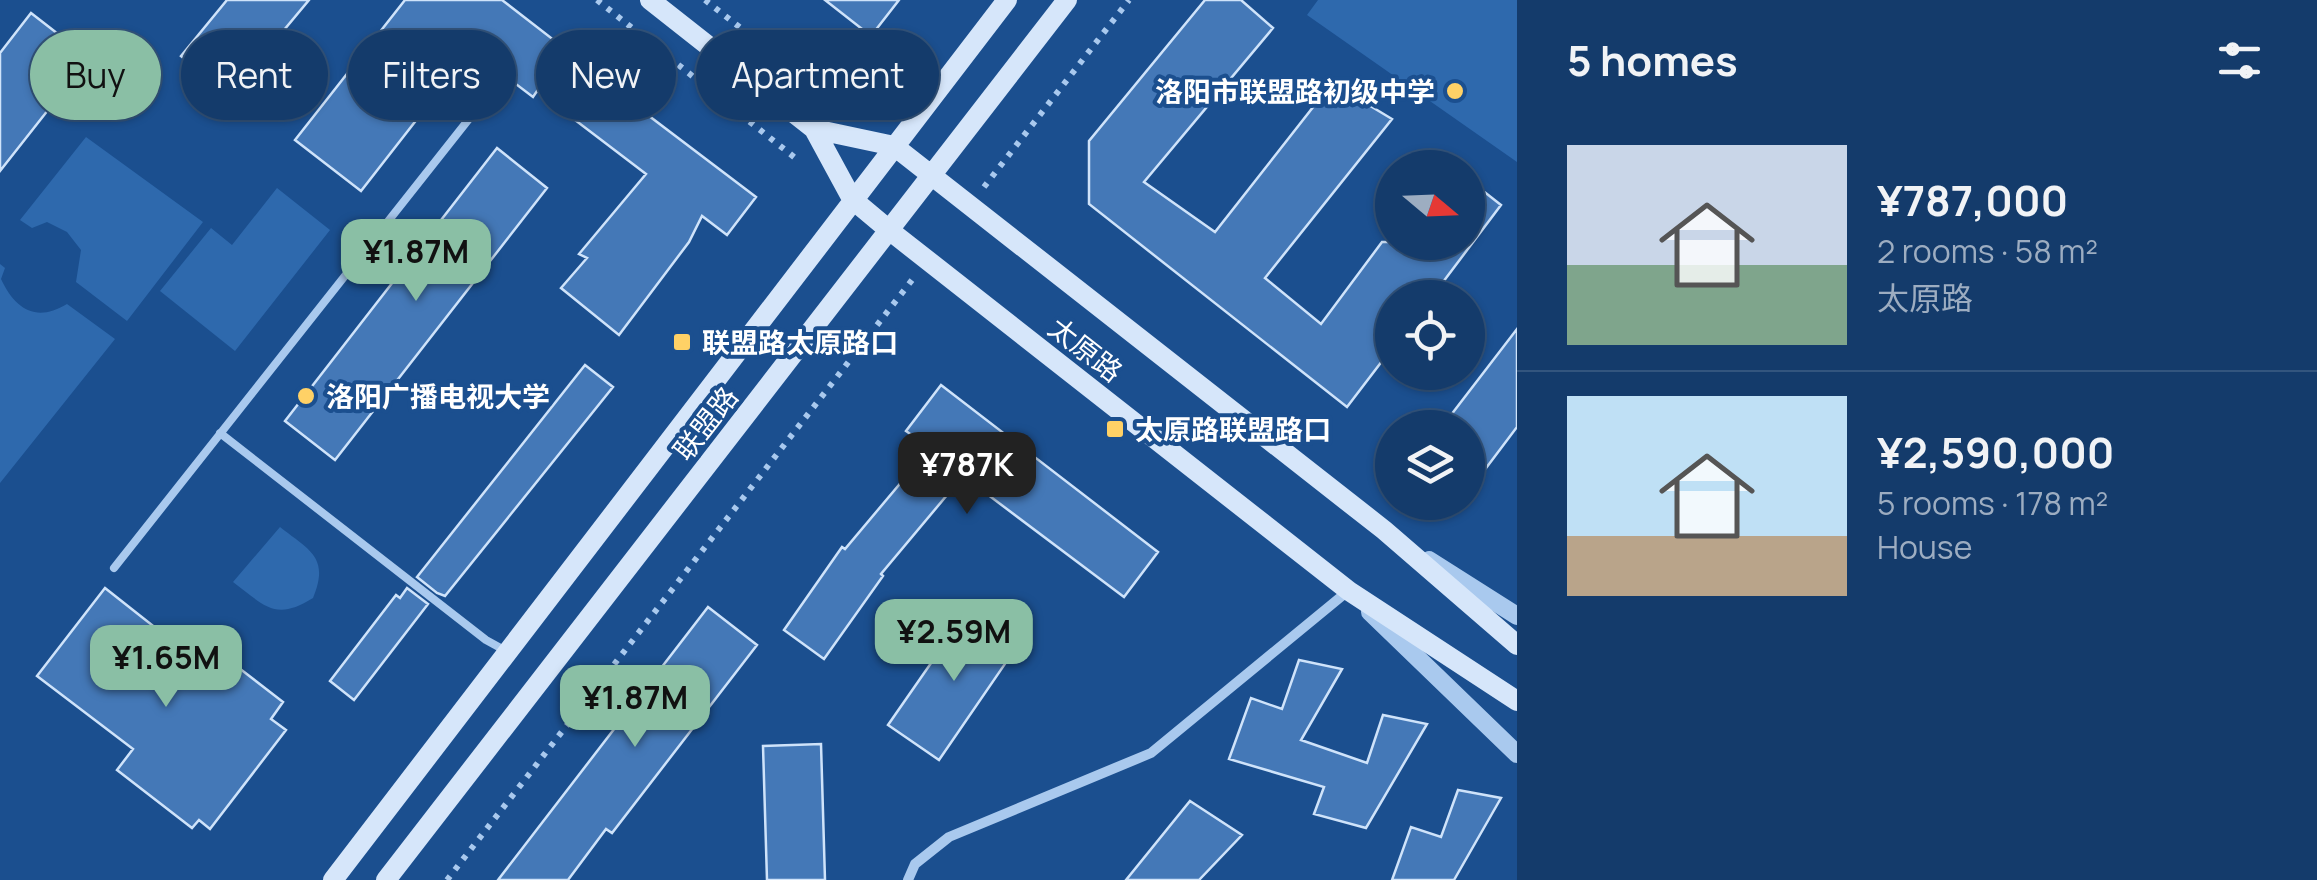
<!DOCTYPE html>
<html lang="en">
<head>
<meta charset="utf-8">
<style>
	body { margin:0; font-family:Manrope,"Noto Sans SC",sans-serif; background:#214673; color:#f1f3f6; height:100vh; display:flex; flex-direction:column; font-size:38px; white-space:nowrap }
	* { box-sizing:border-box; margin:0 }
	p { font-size:32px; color:#9dadc1 }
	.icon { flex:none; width:55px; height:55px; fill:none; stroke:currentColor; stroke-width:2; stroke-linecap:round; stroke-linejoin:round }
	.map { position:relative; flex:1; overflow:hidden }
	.sheet { display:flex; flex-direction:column; background:#143b6b; width:800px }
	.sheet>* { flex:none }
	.hud { position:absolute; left:30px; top:30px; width:950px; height:90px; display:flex; gap:20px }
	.needle { width:65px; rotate:109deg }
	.fabs { position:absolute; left:1375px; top:150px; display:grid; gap:20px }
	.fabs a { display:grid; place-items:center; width:110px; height:110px; border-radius:50%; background:#143b6b; box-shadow:0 2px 8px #0004,0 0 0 2px #33557e; font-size:50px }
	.price { position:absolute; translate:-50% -85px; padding:0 22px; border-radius:20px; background:#8abfa5; color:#111; font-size:32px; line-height:65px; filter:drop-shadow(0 2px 5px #0008) }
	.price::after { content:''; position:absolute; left:50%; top:60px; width:30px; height:22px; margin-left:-15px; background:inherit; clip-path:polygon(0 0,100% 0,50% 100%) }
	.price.active { background:#222; color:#fff }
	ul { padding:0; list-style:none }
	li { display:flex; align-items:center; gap:30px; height:250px; padding:0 50px }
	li+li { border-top:2px solid #33557e }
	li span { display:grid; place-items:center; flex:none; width:280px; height:200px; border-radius:0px; color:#555 }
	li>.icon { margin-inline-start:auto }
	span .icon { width:120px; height:120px; fill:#fffc; stroke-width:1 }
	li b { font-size:42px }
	h2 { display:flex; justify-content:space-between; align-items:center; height:120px; padding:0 50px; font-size:42px }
	.pill { padding:0 35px; border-radius:45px; background:#143b6b; box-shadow:0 2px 8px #0004,0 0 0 2px #33557e; font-size:35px; line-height:90px }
	.pill.active { background:#8abfa5; color:#111 }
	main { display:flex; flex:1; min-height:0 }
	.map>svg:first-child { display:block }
	.green { fill:#2e69ad }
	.building { fill:#4478b7; stroke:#cfe3fa; stroke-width:2.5 }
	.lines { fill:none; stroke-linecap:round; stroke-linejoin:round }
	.path { stroke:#a9c9ee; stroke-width:6; stroke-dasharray:5 8; stroke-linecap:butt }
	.service { stroke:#a9c9ee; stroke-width:8 }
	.minor { stroke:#a9c9ee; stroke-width:10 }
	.tertiary { stroke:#a9c9ee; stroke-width:18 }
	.secondary { stroke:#d6e6fa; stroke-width:20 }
	.poi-dot { fill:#ffd166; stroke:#1b4f8f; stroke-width:4 }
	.labels { text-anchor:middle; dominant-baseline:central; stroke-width:8; stroke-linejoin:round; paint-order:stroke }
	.poi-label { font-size:28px; font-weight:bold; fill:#fff; stroke:#1b4f8f; text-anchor:start }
	.street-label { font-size:28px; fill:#fff; stroke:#1b4f8f }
</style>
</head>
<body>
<main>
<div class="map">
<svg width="1517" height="880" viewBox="0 0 1517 880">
	<rect width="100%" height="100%" fill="#1b4f8f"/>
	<!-- green -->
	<path class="green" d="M1318,0h199v162l-210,-147z
		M86,137l117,85 -76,99 -51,-39 5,-32 -14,-18 -20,-10 -15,6 -12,-8z
		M277,188l53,42 -95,121 -75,-60 51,-63 21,17z
		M0,264l5,4 -4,11c14,30 35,44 66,25l48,35 -115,144z
		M280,527c29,23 50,30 33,71 -38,24 -49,7 -80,-16z"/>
	<!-- building -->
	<path class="building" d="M227,0h82l-80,96 -48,-40z
		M405,0h97l66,51 -2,2 190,144 -29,38 -25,-19 -13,26 -70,93 -58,-47 26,-30 -8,-4 67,-80 -109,-83 -4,6 -62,-47 -110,141 -66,-51z
		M825,0h74l-28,36z
		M1205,0h36l32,28 -129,154 71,50 117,-149 60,36 -127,159 56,46 61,-82h86v-63l33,26 -70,93h-39v50l-45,59 -258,-203v-63z
		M31,13l58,45 -89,113v-118z
		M497,148l50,40 -212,272 -50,-39z
		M1517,329v98l-49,65v-64h-27z
		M585,365l28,22 -168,209 -8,-3 -20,-16z
		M941,385l217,167 -34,45 -161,-121 -82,98 2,2 -59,83 -40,-29 58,-83 3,2 85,-101 -24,-17z
		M105,588l109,86 12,-16 57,44 -12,17 15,11 -76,99 -11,-9 -7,8 -75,-58 16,-21 -96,-73z
		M407,588l21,16 -74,96 -24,-19 66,-86 4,3z
		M708,607l49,38 -145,188 -6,-4 -38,51h-70z
		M970,607l50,35 -81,118 -51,-35z
		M1299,660l43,9 -41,71 66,23 16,-48 44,9 -61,104 -52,-14 10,-27 -95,-28 22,-61 31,11z
		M821,744l4,136h-58l-4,-134z
		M1458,790l43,8 -47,82h-62l19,-53 30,10z
		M1190,801l52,34 -43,45h-73z"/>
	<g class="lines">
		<!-- path -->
		<path class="path" d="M597,0l202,161
			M705,0l136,107
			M984,187l145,-187
			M447,880l465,-600"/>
		<!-- service -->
		<path class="service" d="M220,433l266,207 20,11
			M114,568l366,-463"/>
		<!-- minor -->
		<path class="minor" d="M908,880l7,-16 34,-27 202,-84 197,-162"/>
		<!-- tertiary -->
		<path class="tertiary" d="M1429,560l88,56
			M1370,612l147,142"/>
		<!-- secondary -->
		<path class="secondary" d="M650,0l164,129 38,70 37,31 460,361 168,110
			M814,129l80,17 490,384 133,115
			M333,880l674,-880
			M386,880l681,-880"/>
	</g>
	<!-- markers -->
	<g class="poi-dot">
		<circle cx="1455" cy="91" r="10"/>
		<rect x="672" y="332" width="20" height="20" rx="5"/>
		<circle cx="306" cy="396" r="10"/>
		<rect x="1105" y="419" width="20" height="20" rx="5"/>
	</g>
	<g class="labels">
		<!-- poi labels -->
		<g class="poi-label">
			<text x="1435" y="91" text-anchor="end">洛阳市联盟路初级中学</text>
			<text x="702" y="342">联盟路太原路口</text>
			<text x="326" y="396">洛阳广播电视大学</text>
			<text x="1135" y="429">太原路联盟路口</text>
		</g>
		<!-- street labels -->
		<g class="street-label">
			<text transform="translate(1086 349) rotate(38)">太原路</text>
			<text transform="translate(705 423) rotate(-52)">联盟路</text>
		</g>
	</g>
</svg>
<div class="fabs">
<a><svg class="needle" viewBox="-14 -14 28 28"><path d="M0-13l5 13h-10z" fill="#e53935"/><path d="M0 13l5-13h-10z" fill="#9dadc1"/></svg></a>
<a><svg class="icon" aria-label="locate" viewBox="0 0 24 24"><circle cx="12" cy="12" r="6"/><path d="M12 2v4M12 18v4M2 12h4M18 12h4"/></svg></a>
<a><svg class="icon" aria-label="layers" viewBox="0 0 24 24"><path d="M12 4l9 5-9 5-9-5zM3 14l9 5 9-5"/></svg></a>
</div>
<b class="price" style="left:416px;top:304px">¥1.87M</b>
<b class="price active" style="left:967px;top:517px">¥787K</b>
<b class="price" style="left:954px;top:684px">¥2.59M</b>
<b class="price" style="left:166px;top:710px">¥1.65M</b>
<b class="price" style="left:635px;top:750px">¥1.87M</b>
<div class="hud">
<a class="pill active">Buy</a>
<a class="pill">Rent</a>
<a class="pill">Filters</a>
<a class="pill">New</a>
<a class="pill">Apartment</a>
</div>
</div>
<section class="sheet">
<h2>5 homes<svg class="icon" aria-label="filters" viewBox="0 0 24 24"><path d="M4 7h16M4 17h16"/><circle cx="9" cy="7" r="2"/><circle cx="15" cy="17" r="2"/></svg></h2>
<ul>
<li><span style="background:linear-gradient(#c9d6e8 60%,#7fa58c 0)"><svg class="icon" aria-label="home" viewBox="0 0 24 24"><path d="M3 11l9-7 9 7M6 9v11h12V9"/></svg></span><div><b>¥787,000</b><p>2 rooms · 58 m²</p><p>太原路</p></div></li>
<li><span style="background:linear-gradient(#bfe0f5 70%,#b9a48a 0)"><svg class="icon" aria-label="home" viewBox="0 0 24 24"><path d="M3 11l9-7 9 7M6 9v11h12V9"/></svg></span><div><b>¥2,590,000</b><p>5 rooms · 178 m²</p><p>House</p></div></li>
</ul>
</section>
</main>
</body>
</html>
